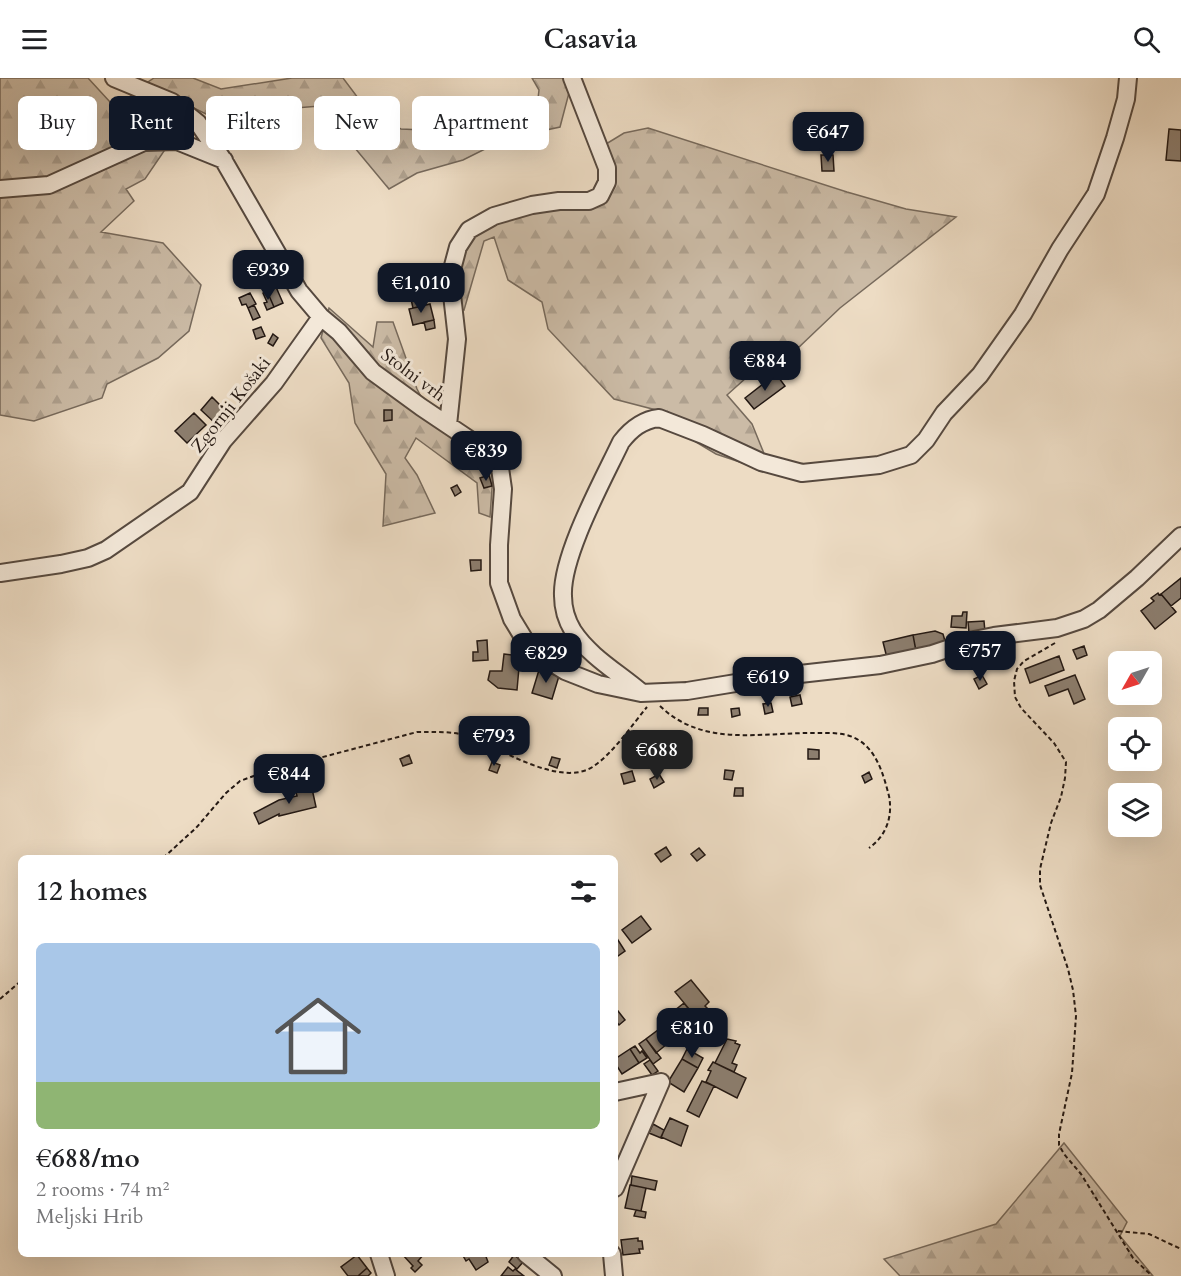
<!DOCTYPE html>
<html lang="en">
<head>
<meta charset="utf-8">
<style>
	body { margin:0; font-family:Cardo,serif; background:#f2f2f2; color:#202124; height:100vh; display:flex; flex-direction:column; font-size:22px; white-space:nowrap }
	* { box-sizing:border-box; margin:0 }
	p { font-size:20px; color:#757577 }
	.icon { flex:none; width:33px; height:33px; fill:none; stroke:currentColor; stroke-width:2; stroke-linecap:round; stroke-linejoin:round }
	.map { position:relative; flex:1; overflow:hidden }
	.side { position:absolute; left:18px; top:777px; width:600px; height:402px; display:flex; flex-direction:column; background:#fff; border-radius:9px; box-shadow:0 6px 24px #0002 }
	.side>* { flex:none }
	.top-card { position:absolute; left:18px; top:18px; width:600px; height:54px; display:flex; gap:12px }
	.needle { width:39px; rotate:231deg }
	.controls { position:absolute; left:1108px; top:573px; display:grid; gap:12px }
	.controls a { display:grid; place-items:center; width:54px; height:54px; border-radius:9px; background:#fff; box-shadow:0 6px 24px #0002; font-size:30px }
	.price { position:absolute; translate:-50% -51px; padding:0 14px; border-radius:12px; background:#111827; color:#fff; font-size:20px; line-height:39px; filter:drop-shadow(0 2px 3px #0008) }
	.price::after { content:''; position:absolute; left:50%; top:36px; width:18px; height:14px; margin-left:-9px; background:inherit; clip-path:polygon(0 0,100% 0,50% 100%) }
	.price.on { background:#222; color:#fff }
	ul { padding:0; list-style:none }
	li { display:grid; align-content:center; gap:12px; height:318px; padding:0 18px }
	li span { display:grid; place-items:center; height:186px; border-radius:9px; color:#555 }
	li>.icon { margin-inline-start:auto }
	span .icon { width:108px; height:108px; fill:#fffc; stroke-width:1 }
	li b { font-size:26px }
	h2 { display:flex; justify-content:space-between; align-items:center; height:72px; padding:0 18px; font-size:26px }
	.pill { padding:0 21px; border-radius:9px; background:#fff; box-shadow:0 6px 24px #0002; font-size:21px; line-height:54px }
	.pill.on { background:#111827; color:#fff }
	header { display:flex; justify-content:space-between; align-items:center; height:78px; padding:0 18px; background:#fff; font-size:27px; font-weight:700 }
	.map>svg:first-child { display:block }
	.forest { fill:url(#forest-firs); stroke:#776a5c; stroke-width:1.5 }
	.building { fill:#8c7e6f; stroke:#231813; stroke-width:1.5 }
	.lines { fill:none; stroke-linecap:round; stroke-linejoin:round }
	.minor-casing { stroke:#56493f; stroke-width:20 }
	.path { stroke:#231813; stroke-width:2; stroke-dasharray:4.5 3; stroke-linecap:butt }
	.minor { stroke:#f3e8d9; stroke-width:16 }
	.labels { text-anchor:middle; dominant-baseline:central; stroke-width:6; stroke-linejoin:round; paint-order:stroke }
	.street-label { font-size:18px; fill:#231813; stroke:#f3e8d9 }
</style>
</head>
<body>
<header><svg class="icon" aria-label="menu" viewBox="0 0 24 24"><path d="M4 6h16M4 12h16M4 18h16"/></svg>Casavia<svg class="icon" aria-label="search" viewBox="0 0 24 24"><circle cx="10" cy="10" r="6"/><path d="M15 15l6 6"/></svg></header>
<div class="map">
<svg width="1181" height="1198" viewBox="0 0 1181 1198">
	<defs>
		<pattern id="forest-firs" width="22" height="20" patternUnits="userSpaceOnUse" patternTransform="scale(1.5)"><rect width="22" height="20" fill="#cbbba6"/><path d="M5 1l3.5 6h-7zM16 11l3.5 6h-7z" fill="#aea08e"/></pattern>
	</defs>
	<rect width="100%" height="100%" fill="#eddcc4"/>
	<filter id="stains"><feTurbulence type="fractalNoise" baseFrequency=".00333" numOctaves="4"/><feColorMatrix values="0 0 0 0 .2 0 0 0 0 .09 0 0 0 0 .02 0 0 0 .5 -.17"/></filter>
	<radialGradient id="worn" r=".72"><stop offset=".6" stop-color="#630" stop-opacity="0"/><stop offset="1" stop-color="#630" stop-opacity=".3"/></radialGradient>
	<!-- forest -->
	<path class="forest" d="M0,0h88l33,36 12,-23 35,15 19,15v13l-23,17 -19,28 -19,10 8,12 -33,31 62,11 38,42 -12,46 -31,27 -51,26 -5,14 -68,23 -34,-6z
		M154,0h39l28,11 71,-11h51l18,24 40,27 45,2 91,-24 2,-17 -7,-12h33l5,11 -10,38 -55,12 -42,21 -46,13 -28,16 -69,-83 -112,9 -63,-31z
		M648,50l199,64 59,17 50,8 -116,91 -42,40 -22,3 -49,44 25,29 20,49 -56,-19 -42,-25 -14,-18 -46,-12 -66,-70 -6,-27 -34,-22 -14,-43 -10,4 -20,69 -7,-2 -4,-29 18,-44 25,-16 108,-21 2,-54 18,-11z
		M329,230l44,39 4,-25h16l24,67 20,38 44,32 12,15 -3,43 -11,-4 -2,-30 -61,-45 -11,20 12,17 18,38 -52,13 3,-52 -31,-51 -6,-40 -28,-45z
		M1064,1065l63,79 -7,14 33,40h-253l-16,-17 112,-35z"/>
	<!-- building -->
	<path class="building" d="M1169,51l12,1v31l-15,-1z
		M821,77h12l1,16h-12z
		M269,181l11,26 -16,7 -12,-25z
		M276,209l7,16 -9,4 -7,-16z
		M267,213l7,16 -7,3 -3,-7 3,-1 -4,-9z
		M250,215l6,11 -8,4 -2,-4 -4,1 -3,-7z
		M421,219l2,9 -10,2 -2,-9z
		M430,226l4,16 -21,5 -4,-16z
		M254,227l6,12 -7,3 -5,-12z
		M434,242l1,8 -9,2 -2,-8z
		M261,249l4,9 -9,3 -3,-9z
		M273,256l5,4 -5,8 -5,-3z
		M759,289l4,6 -7,6 -5,-6z
		M776,296l9,12 -31,23 -9,-11z
		M212,319l15,15 -11,12 -15,-14z
		M384,332h8v10l-8,1z
		M194,335l12,12 -19,18 -12,-12z
		M489,397l3,11 -8,2 -4,-10z
		M457,407l4,7 -6,4 -4,-8z
		M470,482h11v10l-10,1z
		M1181,500v20l-10,8 -10,-12z
		M1158,515l1,2 2,-1 15,18 -21,17 -14,-18 13,-10 -3,-3z
		M963,534h4l-1,16 -15,-1 1,-11h10z
		M984,543l1,11 -16,1 -1,-11z
		M935,553l8,3 2,7 -29,10 -3,-16z
		M913,557l3,16 -29,7 -4,-16z
		M487,562l1,20 -15,1v-9h5l-1,-11z
		M1084,568l3,9 -10,4 -4,-9z
		M504,576l16,2 -3,34 -19,-2 -10,-8 2,-9h12z
		M1059,578l5,14 -34,13 -5,-14z
		M539,592l20,6 -7,23 -20,-6z
		M982,597l5,9 -8,5 -5,-10z
		M1075,597l10,24 -11,5 -6,-15 -19,7 -4,-10z
		M800,617l2,9 -10,2 -2,-9z
		M771,625l2,9 -8,2 -2,-10z
		M699,630h9v7h-10z
		M739,630l1,7 -8,2 -1,-8z
		M808,671l11,1v9h-11z
		M409,677l3,8 -9,3 -3,-7z
		M552,679l8,2 -3,9 -8,-3z
		M492,684l8,3 -3,8 -8,-3z
		M725,692l9,1 -2,9 -8,-1z
		M632,693l3,10 -11,3 -3,-10z
		M869,694l3,7 -7,4 -3,-7z
		M659,696l5,8 -10,6 -4,-9z
		M311,706l5,23 -37,9v-2l-20,10 -5,-11 25,-13 18,-4 -2,-8z
		M735,710h8v8h-9z
		M666,769l5,8 -10,7 -6,-8z
		M699,770l6,7 -8,6 -6,-7z
		M641,838l10,13 -19,14 -10,-13z
		M616,859l9,14 -10,7v-20z
		M691,902l18,22 -4,4 4,4 -7,5 -3,-4 -5,4 -19,-23z
		M684,925l10,13 -10,8 -10,-13z
		M618,933l7,9 -6,5 -4,-5v-7z
		M662,949l10,13 -16,13 -10,-14z
		M646,961l15,19 -8,6 -14,-20z
		M727,961l9,2 -1,2 5,2 -8,18 5,2 -3,7 -19,-9z
		M635,968l5,7 2,-2 5,7 -8,5 -9,-14z
		M630,971l9,14 -17,11 -7,-11v-4z
		M687,971l16,9 -5,10 -16,-9z
		M682,981l16,9 -14,24 -16,-10z
		M650,982l8,11 -6,4 -8,-11z
		M713,984l33,16 -9,20 -31,-16 5,-11 -3,-1z
		M702,1003l12,5 -15,31 -12,-6z
		M670,1040l18,8 -7,20 -20,-9z
		M653,1046l11,6 -3,8 -12,-5z
		M632,1098l25,5 -2,9 -24,-5z
		M630,1107l16,3 -5,23 -16,-3z
		M636,1132l10,2 -1,6 -11,-2z
		M638,1160v3h4l1,8h-4l1,4 -17,2 -2,-15z
		M402,1176h22l-6,7 4,4 -7,7 -4,-4 2,-2z
		M462,1176h23l3,8 -12,8 -7,-11 -3,2z
		M357,1177l10,13 -9,8h-10l-7,-9z
		M514,1177l9,7 -6,7 -8,-7z
		M508,1189l5,4 2,-2 9,7h-23z
		M367,1190l4,5 -3,3h-10z"/>
	<g class="lines">
		<defs>
			<path id="minor" d="M114,0l58,24 26,21 26,38 75,130 22,26 18,15 34,40 48,35 67,45 12,16 3,21 -4,56v38l13,36 14,23 16,15 23,14 33,13 43,9 46,-2 86,-14 107,-12 52,-11 42,-14 20,-4 63,-8 27,-9 15,-9 38,-32 44,-42
				M0,111l49,-4 95,-43 33,-1 47,19
				M448,347l9,-86 -7,-62 8,-30 11,-17 25,-14 38,-11 27,-4h30l11,-5 7,-14v-14l-35,-90
				M0,495l61,-9 27,-6 18,-8 84,-58 33,-51 51,-58 47,-66
				M641,614c-22,-19 -51,-35 -68,-61 -6,-10 -10,-23 -10,-35 -2,-40 40,-116 58,-154 10,-13 21,-22 38,-24l44,17 58,27 41,11 77,-8 32,-10 15,-15 18,-27 36,-38 43,-61 37,-65 36,-55 19,-56 11,-39 2,-21
				M615,1014l46,-10 -46,106
				M379,1176l7,22
				M526,1176l27,22
				M612,1176l2,22"/>
		</defs>
		<!-- minor casing -->
		<use href="#minor" class="minor-casing"/>
		<!-- path -->
		<path class="path" d="M1055,565l-31,18 -7,8 -3,12 1,16 6,11 33,35 12,19 -1,16 -4,19 -10,26 -11,46v16l28,84 5,21 3,26 -4,57 -13,61v11l5,9 17,20 52,84 17,16
			M660,628c43,42 103,26 156,27 16,0 31,-1 44,8 18,12 24,36 29,55 4,21 -3,40 -20,52
			M163,780l33,-30 30,-35 14,-12 19,-7 158,-42c17,0 35,-1 51,4 32,12 93,53 126,30 20,-14 38,-41 53,-59
			M0,921l21,-18
			M1118,1153l31,3 32,15"/>
		<!-- minor -->
		<use href="#minor" class="minor"/>
	</g>
	<g class="labels">
		<!-- street labels -->
		<g class="street-label">
			<text transform="translate(413 297) rotate(37)">Stolni vrh</text>
			<text transform="translate(231 327) rotate(-52)">Zgornji Košaki</text>
		</g>
	</g>
	<rect width="100%" height="100%" filter="url(#stains)"/>
	<rect width="100%" height="100%" fill="url(#worn)"/>
</svg>
<div class="controls">
<a><svg class="needle" viewBox="-14 -14 28 28"><path d="M0-13l5 13h-10z" fill="#e53935"/><path d="M0 13l5-13h-10z" fill="#757577"/></svg></a>
<a><svg class="icon" aria-label="locate" viewBox="0 0 24 24"><circle cx="12" cy="12" r="6"/><path d="M12 2v4M12 18v4M2 12h4M18 12h4"/></svg></a>
<a><svg class="icon" aria-label="layers" viewBox="0 0 24 24"><path d="M12 4l9 5-9 5-9-5zM3 14l9 5 9-5"/></svg></a>
</div>
<b class="price" style="left:828px;top:85px">€647</b>
<b class="price" style="left:268px;top:223px">€939</b>
<b class="price" style="left:421px;top:236px">€1,010</b>
<b class="price" style="left:765px;top:314px">€884</b>
<b class="price" style="left:486px;top:404px">€839</b>
<b class="price" style="left:980px;top:604px">€757</b>
<b class="price" style="left:546px;top:606px">€829</b>
<b class="price" style="left:768px;top:630px">€619</b>
<b class="price" style="left:494px;top:689px">€793</b>
<b class="price on" style="left:657px;top:703px">€688</b>
<b class="price" style="left:289px;top:727px">€844</b>
<b class="price" style="left:692px;top:981px">€810</b>
<div class="top-card">
<a class="pill">Buy</a>
<a class="pill on">Rent</a>
<a class="pill">Filters</a>
<a class="pill">New</a>
<a class="pill">Apartment</a>
</div>
<section class="side">
<h2>12 homes<svg class="icon" aria-label="filters" viewBox="0 0 24 24"><path d="M4 7h16M4 17h16"/><circle cx="9" cy="7" r="2"/><circle cx="15" cy="17" r="2"/></svg></h2>
<ul>
<li><span style="background:linear-gradient(#a9c7e8 75%,#8fb573 0)"><svg class="icon" aria-label="home" viewBox="0 0 24 24"><path d="M3 11l9-7 9 7M6 9v11h12V9"/></svg></span><div><b>€688/mo</b><p>2 rooms · 74 m²</p><p>Meljski Hrib</p></div></li>
</ul>
</section>
</div>
</body>
</html>
